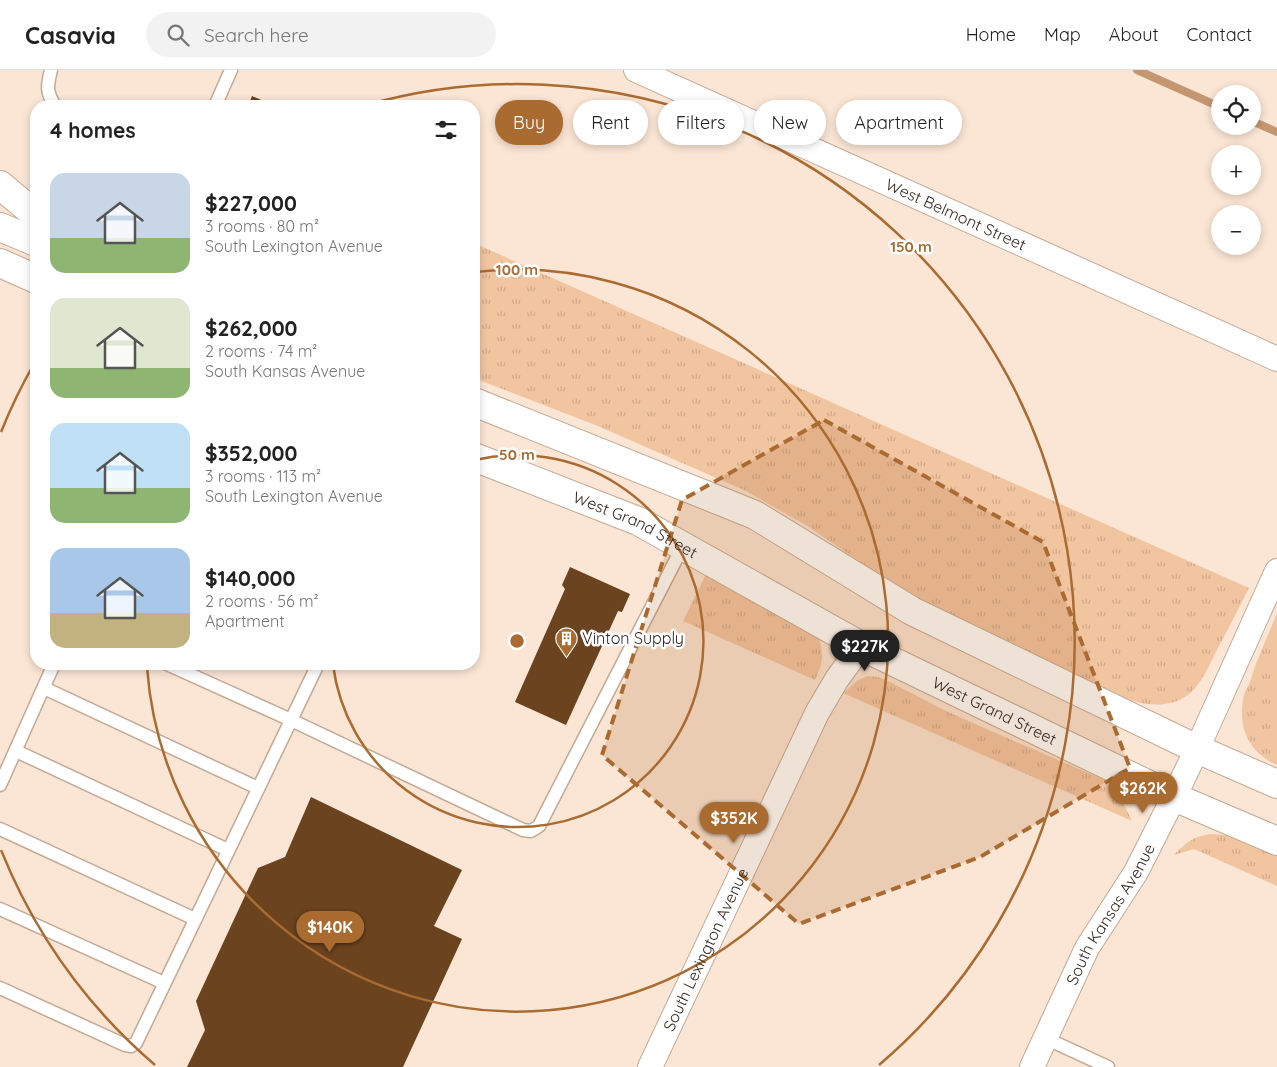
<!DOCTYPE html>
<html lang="en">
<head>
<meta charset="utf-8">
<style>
	body { margin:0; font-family:Quicksand,sans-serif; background:#f2f2f2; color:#222; height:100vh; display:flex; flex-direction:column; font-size:19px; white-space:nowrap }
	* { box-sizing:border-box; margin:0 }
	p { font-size:16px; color:#767676 }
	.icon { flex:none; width:28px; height:28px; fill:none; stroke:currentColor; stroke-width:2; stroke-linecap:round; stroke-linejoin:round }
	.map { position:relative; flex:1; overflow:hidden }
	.panel { position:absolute; left:30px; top:30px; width:450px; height:570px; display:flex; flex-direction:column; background:#fff; border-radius:20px; box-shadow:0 2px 8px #0003 }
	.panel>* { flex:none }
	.hud { position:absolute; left:495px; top:30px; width:475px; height:45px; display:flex; gap:10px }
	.buttons { position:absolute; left:1211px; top:15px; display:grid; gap:10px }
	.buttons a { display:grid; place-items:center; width:50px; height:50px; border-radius:50%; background:#fff; box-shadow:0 2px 8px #0003; font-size:25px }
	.price { position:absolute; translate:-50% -42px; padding:0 11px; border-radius:18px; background:#aa6b31; color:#fff; font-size:16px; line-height:32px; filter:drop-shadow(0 1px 2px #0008) }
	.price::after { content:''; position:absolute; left:50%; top:30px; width:15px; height:11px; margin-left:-8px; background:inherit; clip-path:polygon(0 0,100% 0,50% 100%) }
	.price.active { background:#222; color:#fff }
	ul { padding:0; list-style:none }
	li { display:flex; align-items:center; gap:15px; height:125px; padding:0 20px }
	li span { display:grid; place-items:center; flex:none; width:140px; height:100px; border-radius:15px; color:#555 }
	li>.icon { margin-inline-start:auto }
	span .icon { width:60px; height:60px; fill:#fffc; stroke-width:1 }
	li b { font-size:21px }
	h2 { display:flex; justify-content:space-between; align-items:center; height:60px; padding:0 20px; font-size:21px }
	.pill { padding:0 18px; border-radius:22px; background:#fff; box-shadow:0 2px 8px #0003; font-size:18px; line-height:45px }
	.pill.active { background:#aa6b31; color:#fff }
	header { display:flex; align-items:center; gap:30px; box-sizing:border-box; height:70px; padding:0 25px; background:#fff; border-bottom:1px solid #e0e0e0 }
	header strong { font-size:24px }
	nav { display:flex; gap:28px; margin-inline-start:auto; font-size:18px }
	.search { width:350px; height:45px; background:#f2f2f2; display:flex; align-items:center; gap:12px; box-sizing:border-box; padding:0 18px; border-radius:28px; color:#767676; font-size:19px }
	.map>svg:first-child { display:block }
	.grass { fill:url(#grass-tufts) }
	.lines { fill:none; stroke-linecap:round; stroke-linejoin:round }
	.stream { stroke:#c49771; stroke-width:8 }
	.building { fill:#6b431e }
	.service-casing { stroke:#c2a994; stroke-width:15 }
	.minor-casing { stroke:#c2a994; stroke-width:26 }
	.secondary-casing { stroke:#c2a994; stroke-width:30 }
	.primary-casing { stroke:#c2a994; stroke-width:30 }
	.service { stroke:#fff; stroke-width:12 }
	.minor { stroke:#fff; stroke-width:24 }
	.secondary { stroke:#fff; stroke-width:28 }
	.primary { stroke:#fff; stroke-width:28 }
	.marked { fill:#aa6b31; fill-opacity:0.2; stroke:#aa6b31; stroke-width:4; stroke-dasharray:10 6; stroke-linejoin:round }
	.ring { fill:none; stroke:#aa6b31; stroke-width:2.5 }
	.labels { text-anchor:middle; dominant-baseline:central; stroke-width:5; stroke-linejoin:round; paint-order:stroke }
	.street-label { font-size:16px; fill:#342a22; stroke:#fff }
	.poi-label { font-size:16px; fill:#342a22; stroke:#fff; text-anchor:start }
	.centre { fill:#aa6b31; stroke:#fff; stroke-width:2.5 }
	.ring-label { font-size:15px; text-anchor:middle; font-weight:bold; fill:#aa6b31; stroke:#fff; stroke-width:5; stroke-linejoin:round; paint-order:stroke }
</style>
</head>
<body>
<header>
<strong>Casavia</strong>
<div class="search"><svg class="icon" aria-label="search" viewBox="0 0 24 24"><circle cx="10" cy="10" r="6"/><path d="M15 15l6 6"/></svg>Search here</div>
<nav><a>Home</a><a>Map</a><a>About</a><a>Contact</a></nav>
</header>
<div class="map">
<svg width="1277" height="997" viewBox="0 0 1277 997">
	<defs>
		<pattern id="grass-tufts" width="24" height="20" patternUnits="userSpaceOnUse" patternTransform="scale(1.25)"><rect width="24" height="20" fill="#f2c5a1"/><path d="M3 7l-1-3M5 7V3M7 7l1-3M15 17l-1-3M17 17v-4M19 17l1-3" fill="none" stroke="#d0a98a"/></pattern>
	</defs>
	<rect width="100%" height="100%" fill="#fbe5d4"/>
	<!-- grass -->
	<path class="grass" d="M474,173l775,345c-10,20 -20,39 -30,58 -9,17 -18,41 -34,51 -18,11 -38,8 -56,3l-157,-69 -61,-34 -102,-70 -63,-36 -148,-65 -124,-48z
		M708,500l111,68c5,18 4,25 -4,42l-132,-59z
		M1277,543v152c-29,-13 -40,-39 -33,-70 1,-4 3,-7 5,-10 3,-9 5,-17 9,-26 6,-15 13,-31 19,-46z
		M867,606l11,1 10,4 56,29 47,21 116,50c11,12 18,25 25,40l-289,-128 14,-12z
		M1210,764l15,1 12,3 40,16v32l-83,-37 -20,6c12,-12 18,-18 36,-21z"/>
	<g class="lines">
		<!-- stream -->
		<path class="stream" d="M1137,0l83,37
			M1252,51l25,11"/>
	</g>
	<!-- building -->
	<path class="building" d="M252,26l23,10h-27z
		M570,497l60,27 -8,18 -4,-1 -52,114 -51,-23 50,-113 -3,-4z
		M311,727l151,73 -28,56 28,13 -59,128h-216l18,-37 -9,-29 62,-133 27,-11z"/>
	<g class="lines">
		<defs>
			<path id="service" d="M51,0c-4,16 -5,22 4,36
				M215,36l16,-36
				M167,594l124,56 232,110 8,1 8,-5 144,-280
				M44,618l214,100
				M16,681l212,99
				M0,715l54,-121
				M0,759l195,90
				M0,839l164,74
				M0,918l125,57 6,1 5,-3 182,-379
				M1045,968l63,29"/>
			<g id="minor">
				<path id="s1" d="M636,0l641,289"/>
				<path id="s2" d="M650,997l167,-354 20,-34 24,-33"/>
				<path id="s3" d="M1032,997l55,-119 49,-76 38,-75 23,-48 80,-178"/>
			</g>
			<g id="secondary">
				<path d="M0,157l36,15"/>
				<path d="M0,193l36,16"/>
				<path d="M474,332l281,113 157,96 285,138 80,35"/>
				<path id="s4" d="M474,387l164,64 223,125 313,151 103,44"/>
			</g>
			<path id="primary" d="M0,115l36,30"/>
		</defs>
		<!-- service casing -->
		<use href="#service" class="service-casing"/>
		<!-- minor casing -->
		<use href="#minor" class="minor-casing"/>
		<!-- secondary casing -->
		<use href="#secondary" class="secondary-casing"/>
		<!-- primary casing -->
		<use href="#primary" class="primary-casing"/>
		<!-- service -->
		<use href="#service" class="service"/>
		<!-- minor -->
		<use href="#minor" class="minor"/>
		<!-- secondary -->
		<use href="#secondary" class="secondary"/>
		<!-- primary -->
		<use href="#primary" class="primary"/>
	</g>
	<!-- marked area -->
	<path class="marked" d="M824,350l219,122 87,226 -150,89 -181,67 -197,-169 80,-255z"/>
	<!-- distance rings -->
	<g class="ring">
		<path d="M475 390A186 186 0 1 1 333 595"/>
		<path d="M475 202A371 371 0 1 1 147 597"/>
		<path d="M155 995A557 557 0 0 1 1 780M1 362A557 557 0 0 1 35 292M363 36A557 557 0 0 1 879 995"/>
	</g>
	<!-- icons -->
	<defs>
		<symbol id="building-pin" viewBox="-11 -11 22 30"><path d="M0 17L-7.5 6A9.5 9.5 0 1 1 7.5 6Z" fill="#aa6b31" stroke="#fff"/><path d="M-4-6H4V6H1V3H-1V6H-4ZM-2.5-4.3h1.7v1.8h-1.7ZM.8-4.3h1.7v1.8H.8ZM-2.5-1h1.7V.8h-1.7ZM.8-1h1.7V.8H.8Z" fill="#fff"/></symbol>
	</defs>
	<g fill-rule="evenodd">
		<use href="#building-pin" x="554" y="556" width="25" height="34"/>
	</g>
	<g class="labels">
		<!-- street labels -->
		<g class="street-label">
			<text stroke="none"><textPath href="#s1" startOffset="351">West Belmont Street</textPath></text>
			<text stroke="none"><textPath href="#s4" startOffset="175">West Grand Street</textPath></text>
			<text stroke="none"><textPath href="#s4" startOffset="580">West Grand Street</textPath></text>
			<text stroke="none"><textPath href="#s3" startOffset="172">South Kansas Avenue</textPath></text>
			<text stroke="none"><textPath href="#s2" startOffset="130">South Lexington Avenue</textPath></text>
		</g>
		<!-- poi labels -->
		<g class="poi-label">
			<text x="582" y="568">Vinton Supply</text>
		</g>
	</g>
	<circle cx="517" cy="571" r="8" class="centre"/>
	<g class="ring-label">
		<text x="911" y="182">150 m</text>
		<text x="517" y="205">100 m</text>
		<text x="517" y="390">50 m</text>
	</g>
</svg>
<div class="buttons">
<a><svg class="icon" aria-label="locate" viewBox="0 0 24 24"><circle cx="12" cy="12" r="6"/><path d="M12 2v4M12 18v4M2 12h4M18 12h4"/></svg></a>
<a>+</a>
<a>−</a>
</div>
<b class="price active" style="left:865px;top:602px">$227K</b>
<b class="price" style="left:1143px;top:744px">$262K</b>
<b class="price" style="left:734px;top:774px">$352K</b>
<b class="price" style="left:330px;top:883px">$140K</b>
<div class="hud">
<a class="pill active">Buy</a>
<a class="pill">Rent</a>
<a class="pill">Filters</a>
<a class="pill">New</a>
<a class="pill">Apartment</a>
</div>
<section class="panel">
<h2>4 homes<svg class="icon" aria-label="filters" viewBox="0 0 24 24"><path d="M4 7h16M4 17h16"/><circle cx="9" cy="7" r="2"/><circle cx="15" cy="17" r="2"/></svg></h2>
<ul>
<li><span style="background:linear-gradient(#c9d6e8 65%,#8fb573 0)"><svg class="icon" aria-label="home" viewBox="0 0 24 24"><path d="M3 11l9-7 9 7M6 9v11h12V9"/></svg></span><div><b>$227,000</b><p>3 rooms · 80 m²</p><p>South Lexington Avenue</p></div></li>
<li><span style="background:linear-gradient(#dfe7d0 70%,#8fb573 0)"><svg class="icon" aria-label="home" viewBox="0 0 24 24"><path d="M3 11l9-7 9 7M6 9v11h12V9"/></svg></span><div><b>$262,000</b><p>2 rooms · 74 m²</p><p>South Kansas Avenue</p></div></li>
<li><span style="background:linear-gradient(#bfe0f5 65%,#8fb573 0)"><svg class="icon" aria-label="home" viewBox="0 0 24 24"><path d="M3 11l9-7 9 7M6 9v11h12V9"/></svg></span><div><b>$352,000</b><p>3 rooms · 113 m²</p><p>South Lexington Avenue</p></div></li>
<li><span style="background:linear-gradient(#a9c7e8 65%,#c2b280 0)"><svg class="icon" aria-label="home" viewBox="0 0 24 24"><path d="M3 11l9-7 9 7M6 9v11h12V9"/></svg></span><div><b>$140,000</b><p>2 rooms · 56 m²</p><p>Apartment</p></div></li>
</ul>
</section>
</div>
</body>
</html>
